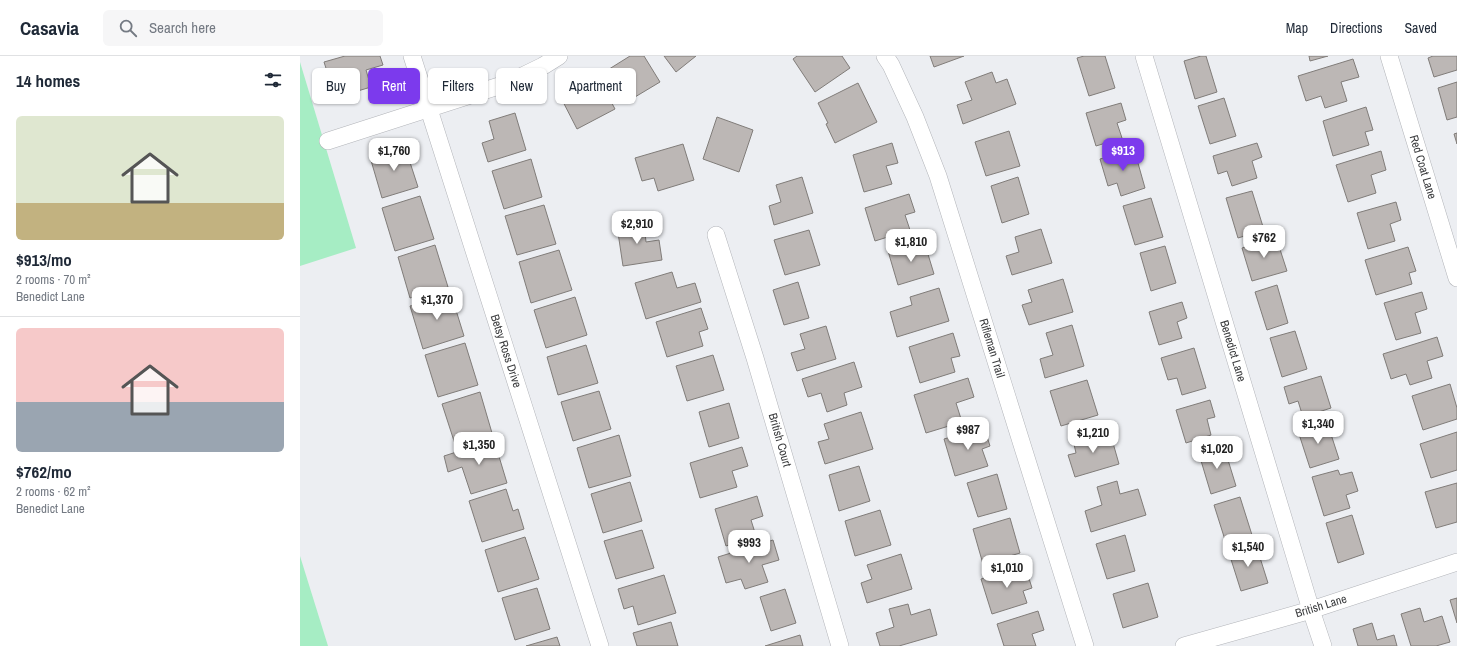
<!DOCTYPE html>
<html lang="en">
<head>
<meta charset="utf-8">
<style>
	body { margin:0; font-family:"Archivo Narrow",sans-serif; background:#f6f6f7; color:#1f2937; height:100vh; display:flex; flex-direction:column; font-size:15px; white-space:nowrap }
	* { box-sizing:border-box; margin:0 }
	p { font-size:13px; color:#747a83 }
	.icon { flex:none; width:22px; height:22px; fill:none; stroke:currentColor; stroke-width:2; stroke-linecap:round; stroke-linejoin:round }
	.map { position:relative; flex:1; overflow:hidden }
	.panel { display:flex; flex-direction:column; background:#fff; width:300px }
	.panel>* { flex:none }
	.banner { position:absolute; left:12px; top:12px; width:380px; height:36px; display:flex; gap:8px }
	.price { position:absolute; translate:-50% -34px; padding:0 9px; border-radius:8px; background:#fff; color:#222; font-size:13px; line-height:26px; filter:drop-shadow(0 1px 2px #0008) }
	.price::after { content:''; position:absolute; left:50%; top:24px; width:12px; height:9px; margin-left:-6px; background:inherit; clip-path:polygon(0 0,100% 0,50% 100%) }
	.price.selected { background:#7c3aed; color:#fff }
	ul { padding:0; list-style:none }
	li { display:grid; align-content:center; gap:8px; height:212px; padding:0 16px }
	li+li { border-top:1px solid #e0e1e3 }
	li span { display:grid; place-items:center; height:124px; border-radius:6px; color:#555 }
	li>.icon { margin-inline-start:auto }
	span .icon { width:72px; height:72px; fill:#fffc; stroke-width:1 }
	li b { font-size:17px }
	h2 { display:flex; justify-content:space-between; align-items:center; height:48px; padding:0 16px; font-size:17px }
	.tag { padding:0 14px; border-radius:6px; background:#fff; box-shadow:0 1px 3px #0004; font-size:14px; line-height:36px }
	.tag.selected { background:#7c3aed; color:#fff }
	header { display:flex; align-items:center; gap:24px; box-sizing:border-box; height:56px; padding:0 20px; background:#fff; border-bottom:1px solid #e0e1e3 }
	header strong { font-size:19px }
	nav { display:flex; gap:22px; margin-inline-start:auto; font-size:14px }
	.search { width:280px; height:36px; background:#f6f6f7; display:flex; align-items:center; gap:10px; box-sizing:border-box; padding:0 14px; border-radius:6px; color:#747a83; font-size:15px }
	main { display:flex; flex:1; min-height:0 }
	.map>svg:first-child { display:block }
	.green { fill:#a6edc4 }
	.building { fill:#bcb7b5; stroke:#807c79 }
	.lines { fill:none; stroke-linecap:round; stroke-linejoin:round }
	.minor-casing { stroke:#b2b4b9; stroke-width:18 }
	.minor { stroke:#fff; stroke-width:17 }
	.labels { text-anchor:middle; dominant-baseline:central; stroke-width:3; stroke-linejoin:round; paint-order:stroke }
	.street-label { font-size:12px; fill:#3b3c3e; stroke:#fff }
</style>
</head>
<body>
<header>
<strong>Casavia</strong>
<div class="search"><svg class="icon" aria-label="search" viewBox="0 0 24 24"><circle cx="10" cy="10" r="6"/><path d="M15 15l6 6"/></svg>Search here</div>
<nav><a>Map</a><a>Directions</a><a>Saved</a></nav>
</header>
<main>
<section class="panel">
<h2>14 homes<svg class="icon" aria-label="filters" viewBox="0 0 24 24"><path d="M4 7h16M4 17h16"/><circle cx="9" cy="7" r="2"/><circle cx="15" cy="17" r="2"/></svg></h2>
<ul>
<li><span style="background:linear-gradient(#dfe7d0 70%,#c2b280 0)"><svg class="icon" aria-label="home" viewBox="0 0 24 24"><path d="M3 11l9-7 9 7M6 9v11h12V9"/></svg></span><div><b>$913/mo</b><p>2 rooms · 70 m²</p><p>Benedict Lane</p></div></li>
<li><span style="background:linear-gradient(#f6c9c9 60%,#9aa5b1 0)"><svg class="icon" aria-label="home" viewBox="0 0 24 24"><path d="M3 11l9-7 9 7M6 9v11h12V9"/></svg></span><div><b>$762/mo</b><p>2 rooms · 62 m²</p><p>Benedict Lane</p></div></li>
</ul>
</section>
<div class="map">
<svg width="1157" height="590" viewBox="0 0 1157 590">
	<rect width="100%" height="100%" fill="#eceef2"/>
	<!-- green -->
	<path class="green" d="M0,6l56,186 -56,18z
		M0,500l28,90h-28z"/>
	<!-- building -->
	<path class="building" d="M45,0h35l3,9 -17,5 5,17 -20,6 -3,-11 -16,5 -8,-25z
		M330,0h14l16,26 -35,21 -19,-32z
		M364,0h32l-20,16z
		M497,0h45l8,12 -35,24 -22,-33z
		M630,0h34l-30,11z
		M784,0h21l10,32 -26,8 -12,-38z
		M901,0h5l11,36 -22,7 -11,-38z
		M1009,0h19l-18,5z
		M1133,0h24v14l-23,7 -6,-19z
		M1053,3l6,18 -18,5 6,19 -22,7 -4,-12 -15,5 -8,-25z
		M692,16l4,11 11,-4 9,25 -53,20 -6,-19 15,-5 -7,-18z
		M297,19l18,34 -38,20 -18,-35z
		M1157,26v35l-10,3 -9,-32z
		M558,27l19,39 -42,21 -9,-19 2,-1 -10,-20z
		M924,42l12,38 -26,8 -12,-38z
		M821,47l5,17 -9,3 5,15 -26,8 -10,-33z
		M1066,51l7,23 -8,2 4,13 -36,11 -10,-35z
		M215,57l11,37 -38,12 -6,-19 12,-4 -5,-18z
		M417,61l36,13 -14,42 -36,-13z
		M709,75l11,35 -34,10 -11,-34z
		M1157,77v11l-3,-10z
		M592,87l6,20 -12,3 6,18 -28,8 -11,-37z
		M957,87l5,14 -10,4 5,17 -25,8 -5,-15 -9,3 -5,-18z
		M383,88l11,36 -36,11 -4,-13 -12,3 -7,-23z
		M105,91l13,40 -36,11 -12,-41z
		M834,93l11,39 -24,8 -4,-13 -9,3 -8,-27z
		M1081,95l5,19 -15,5 5,18 -28,9 -12,-37z
		M231,103l11,38 -38,12 -12,-38z
		M502,121l11,36 -39,12 -5,-19 12,-4 -5,-17z
		M718,121l11,37 -27,9 -11,-37z
		M952,135l12,39 -26,8 -12,-40z
		M609,138l6,18 -10,3 5,15 -35,11 -10,-33z
		M120,140l14,43 -39,12 -13,-43z
		M851,142l12,39 -28,8 -12,-39z
		M1096,146l5,18 -11,4 5,17 -27,8 -11,-36z
		M244,149l12,39 -39,11 -12,-39z
		M344,166l2,20 13,-2 3,20 -39,6 -6,-40z
		M741,173l11,34 -40,12 -6,-19 13,-4 -4,-15z
		M509,174l11,35 -35,10 -11,-35z
		M976,181l11,34 -35,10 -10,-33z
		M624,185l10,33 -36,11 -10,-34z
		M135,189l13,42 -38,11 -12,-41z
		M865,190l11,37 -25,8 -11,-38z
		M1108,191l8,24 -7,2 3,11 -36,11 -11,-35z
		M259,194l13,40 -41,13 -12,-41z
		M372,216l5,16 18,-5 6,19 -55,17 -11,-36z
		M763,223l10,33 -44,13 -7,-20 10,-3 -4,-12z
		M498,226l11,36 -25,7 -11,-35z
		M977,229l11,38 -21,7 -12,-38z
		M639,232l10,33 -52,16 -7,-25 22,-7 -2,-8z
		M1122,236l5,17 -12,4 6,20 -25,7 -12,-37z
		M151,238l13,42 -41,13 -13,-43z
		M275,241l12,38 -41,13 -12,-38z
		M882,246l5,16 -10,4 5,16 -23,7 -10,-33z
		M401,252l7,21 -9,3 4,14 -36,11 -11,-35z
		M772,269l12,41 -39,12 -5,-19 13,-4 -7,-22z
		M526,270l10,33 -39,12 -6,-18 14,-4 -5,-15z
		M995,275l12,38 -25,8 -12,-39z
		M653,277l7,23 -9,2 4,14 -35,11 -11,-36z
		M1137,281l6,19 -16,5 5,17 -22,7 -4,-11 -15,5 -8,-25z
		M165,287l13,42 -40,12 -13,-42z
		M286,289l12,38 -40,12 -11,-38z
		M894,292l12,40 -24,7 -5,-17 -9,2 -7,-22z
		M413,299l11,35 -37,11 -11,-35z
		M554,306l8,25 -18,6 3,12 -20,7 -6,-19 -13,4 -6,-18z
		M1021,320l10,32 -28,9 -5,-16 -9,3 -5,-17z
		M668,322l6,19 -18,6 6,19 -36,11 -12,-38z
		M787,324l11,35 -37,11 -11,-35z
		M1150,328l7,24v11l-34,11 -11,-34z
		M299,335l12,38 -38,12 -12,-39z
		M180,336l12,41 -37,11 -13,-40z
		M910,344l5,17 -8,2 4,16 -25,8 -10,-33z
		M429,347l10,35 -30,9 -10,-35z
		M561,356l12,37 -48,15 -7,-22 11,-3 -5,-15z
		M1027,366l12,37 -29,9 -12,-37z
		M684,371l6,19 -8,3 6,17 -33,10 -11,-37z
		M809,373l10,35 -44,13 -7,-22 8,-2 -3,-13z
		M1157,376v38l-26,8 -11,-34z
		M319,379l12,41 -42,12 -12,-40z
		M194,384l13,43 -36,11 -9,-27 -14,5 -4,-16z
		M442,391l6,19 -16,5 5,16 -37,11 -10,-35z
		M924,391l12,39 -25,8 -12,-40z
		M559,410l11,35 -31,10 -10,-36z
		M1038,414l2,5 12,-3 6,19 -12,4 4,13 -26,8 -12,-39z
		M697,418l10,35 -29,8 -11,-34z
		M817,425l3,13 18,-5 8,26 -55,17 -6,-21 17,-6 -5,-18z
		M330,426l12,39 -39,12 -12,-39z
		M1157,427v39l-21,6 -11,-36z
		M206,433l7,22 5,-2 6,20 -42,13 -13,-41z
		M457,440l6,20 -12,4 5,16 -30,10 -11,-37z
		M940,441l12,38 -26,8 -12,-38z
		M580,454l11,35 -36,11 -10,-35z
		M1052,459l12,39 -26,9 -12,-40z
		M710,462l10,35 -37,11 -10,-35z
		M342,474l12,38 -38,11 -12,-38z
		M825,479l10,36 -28,8 -11,-35z
		M225,481l14,42 -41,13 -13,-42z
		M473,484l6,20 -17,5 6,17 -23,7 -4,-10 -15,4 -8,-26z
		M956,489l12,38 -27,8 -12,-38z
		M601,498l11,35 -45,14 -6,-20 11,-4 -5,-14z
		M725,510l7,22 -9,3 4,12 -35,11 -11,-35z
		M364,519l12,38 -38,12 -5,-19 -9,3 -6,-20z
		M848,527l10,34 -35,11 -10,-34z
		M237,532l13,41 -35,11 -13,-42z
		M485,533l11,34 -25,8 -11,-34z
		M1157,542v25l-7,-23z
		M608,548l3,11 19,-6 7,26 -38,11h-19l-4,-13 18,-6 -5,-18z
		M1120,552l4,14 18,-6 8,26 -14,4h-25l-10,-32z
		M738,555l6,19 -12,4 4,12h-32l-7,-22z
		M371,566l7,24h-41l-4,-13z
		M1072,567l5,17 17,-5 3,11h-39l-5,-17z
		M500,579l3,11h-38z
		M257,581l3,9h-34z"/>
	<g class="lines">
		<defs>
			<path id="minor" d="M112,0l188,590
				M585,0l6,9 24,52 23,59 147,470
				M844,0l167,554 12,36
				M1089,0l68,222
				M28,85l180,-58 35,-17 16,-10
				M416,179l39,123 85,288
				M884,590l127,-36 146,-48"/>
		</defs>
		<!-- minor casing -->
		<use href="#minor" class="minor-casing"/>
		<!-- minor -->
		<use href="#minor" class="minor"/>
	</g>
	<g class="labels">
		<!-- street labels -->
		<g class="street-label">
			<text transform="translate(1123 111) rotate(73)">Red Coat Lane</text>
			<text transform="translate(692 292) rotate(73)">Rifleman Trail</text>
			<text transform="translate(206 295) rotate(72)">Betsy Ross Drive</text>
			<text transform="translate(933 295) rotate(73)">Benedict Lane</text>
			<text transform="translate(480 384) rotate(74)">British Court</text>
			<text transform="translate(1021 550) rotate(-17)">British Lane</text>
		</g>
	</g>
</svg>
<b class="price" style="left:94px;top:116px">$1,760</b>
<b class="price selected" style="left:823px;top:116px">$913</b>
<b class="price" style="left:337px;top:189px">$2,910</b>
<b class="price" style="left:964px;top:203px">$762</b>
<b class="price" style="left:611px;top:207px">$1,810</b>
<b class="price" style="left:137px;top:265px">$1,370</b>
<b class="price" style="left:1018px;top:389px">$1,340</b>
<b class="price" style="left:668px;top:395px">$987</b>
<b class="price" style="left:793px;top:398px">$1,210</b>
<b class="price" style="left:179px;top:410px">$1,350</b>
<b class="price" style="left:917px;top:414px">$1,020</b>
<b class="price" style="left:449px;top:508px">$993</b>
<b class="price" style="left:948px;top:512px">$1,540</b>
<b class="price" style="left:707px;top:533px">$1,010</b>
<div class="banner">
<a class="tag">Buy</a>
<a class="tag selected">Rent</a>
<a class="tag">Filters</a>
<a class="tag">New</a>
<a class="tag">Apartment</a>
</div>
</div>
</main>
</body>
</html>
